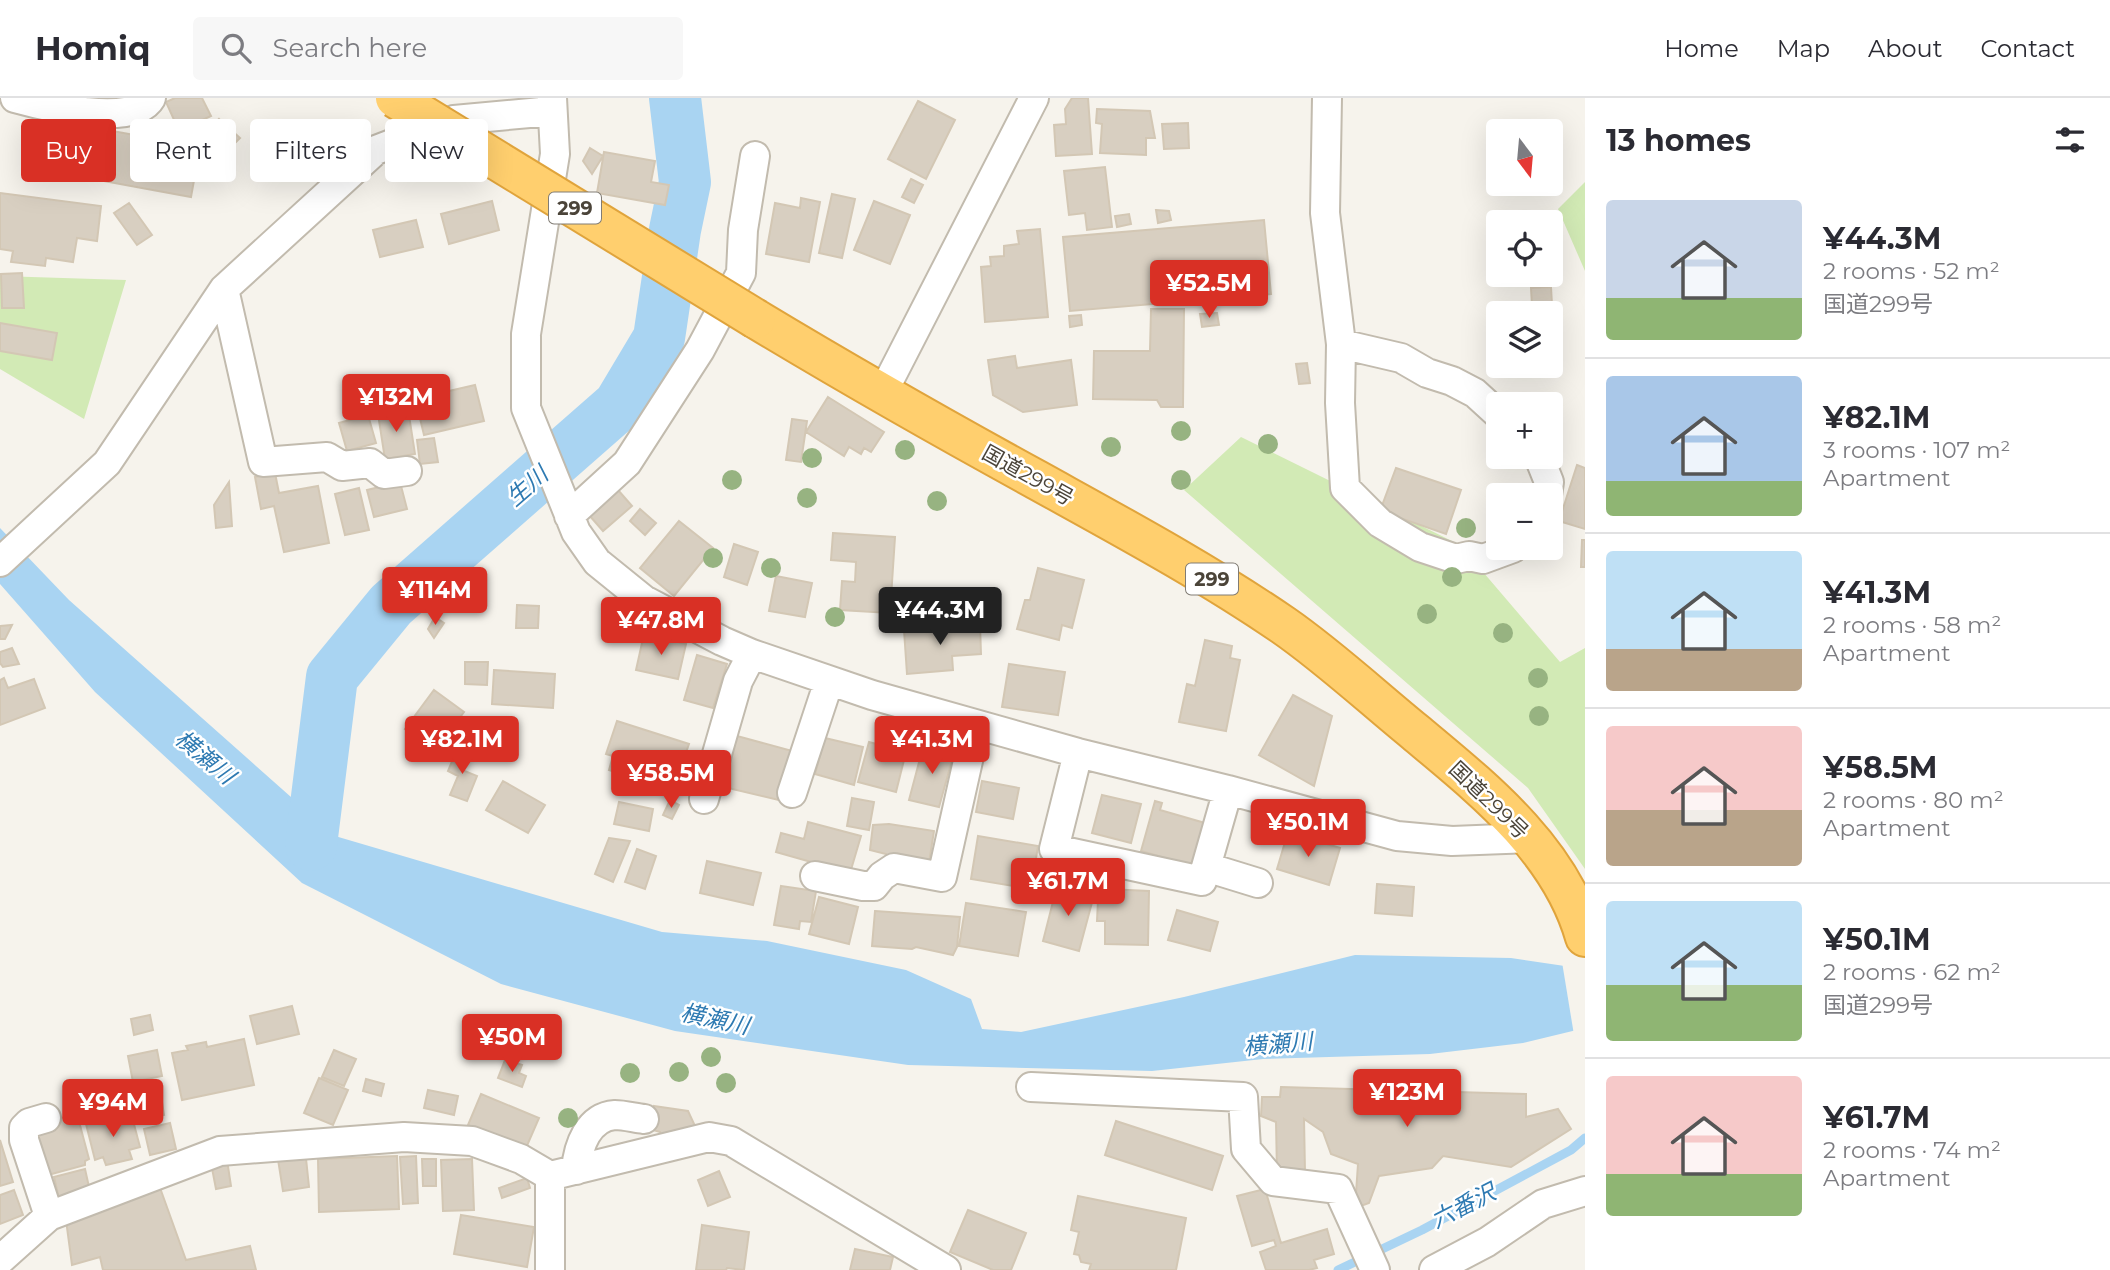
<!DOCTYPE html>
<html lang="en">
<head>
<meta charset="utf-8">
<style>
	body { margin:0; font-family:Montserrat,"Noto Sans JP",sans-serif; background:#f7f7f7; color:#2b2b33; height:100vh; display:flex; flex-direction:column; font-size:26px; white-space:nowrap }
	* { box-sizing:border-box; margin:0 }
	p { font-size:23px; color:#7c7c81 }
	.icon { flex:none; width:38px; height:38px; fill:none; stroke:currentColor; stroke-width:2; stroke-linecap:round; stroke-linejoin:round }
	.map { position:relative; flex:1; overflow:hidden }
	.panel { display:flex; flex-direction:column; background:#fff; width:525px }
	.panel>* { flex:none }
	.top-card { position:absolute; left:21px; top:21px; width:665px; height:63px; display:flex; gap:14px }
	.needle { width:46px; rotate:164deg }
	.fabs { position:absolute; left:1486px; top:21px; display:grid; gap:14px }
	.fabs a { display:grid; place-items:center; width:77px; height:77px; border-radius:7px; background:#fff; box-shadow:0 7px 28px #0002; font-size:35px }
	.price { position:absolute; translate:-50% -60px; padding:0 16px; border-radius:7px; background:#d93025; color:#fff; font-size:23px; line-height:46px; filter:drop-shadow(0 2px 4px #0008) }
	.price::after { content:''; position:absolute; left:50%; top:42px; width:21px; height:16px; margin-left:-10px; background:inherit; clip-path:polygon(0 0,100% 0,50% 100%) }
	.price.on { background:#222; color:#fff }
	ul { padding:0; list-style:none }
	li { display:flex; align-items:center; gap:21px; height:175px; padding:0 21px }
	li+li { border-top:2px solid #e1e1e2 }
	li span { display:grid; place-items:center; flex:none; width:196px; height:140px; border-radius:7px; color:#555 }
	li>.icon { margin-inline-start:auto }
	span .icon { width:84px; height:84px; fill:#fffc; stroke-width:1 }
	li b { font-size:30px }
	h2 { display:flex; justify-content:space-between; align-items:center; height:84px; padding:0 21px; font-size:30px }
	.tag { padding:0 24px; border-radius:7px; background:#fff; box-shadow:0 7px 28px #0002; font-size:24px; line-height:63px }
	.tag.on { background:#d93025; color:#fff }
	header { display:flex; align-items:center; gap:42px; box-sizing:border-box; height:98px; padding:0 35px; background:#fff; border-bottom:2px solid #e1e1e2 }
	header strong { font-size:33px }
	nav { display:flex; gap:38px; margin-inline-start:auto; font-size:24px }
	.search { width:490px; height:63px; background:#f7f7f7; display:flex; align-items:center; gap:18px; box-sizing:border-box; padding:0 24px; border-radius:7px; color:#7c7c81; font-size:26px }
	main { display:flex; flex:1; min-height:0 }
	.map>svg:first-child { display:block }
	.green { fill:#d2eab5 }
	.water { fill:#a9d4f2 }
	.pier { fill:#f6f3ec }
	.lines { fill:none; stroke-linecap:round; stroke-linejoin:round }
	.stream { stroke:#a9d4f2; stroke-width:9 }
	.river { stroke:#a9d4f2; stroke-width:52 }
	.building { fill:#d8cfc1; stroke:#d3c7b4; stroke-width:2 }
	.minor-casing { stroke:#c2bbae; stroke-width:32 }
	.highway-casing { stroke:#e0a43c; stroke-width:42 }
	.minor { stroke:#fff; stroke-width:28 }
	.highway { stroke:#ffcf6e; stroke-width:38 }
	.highway-bridge-casing { stroke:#e0a43c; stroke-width:42; stroke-linecap:butt }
	.highway-bridge { stroke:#ffcf6e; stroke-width:38 }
	.tree { fill:#97b381 }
	.labels { text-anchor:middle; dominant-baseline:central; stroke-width:5; stroke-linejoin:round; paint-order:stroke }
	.shield { fill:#fff; stroke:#817c74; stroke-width:2 }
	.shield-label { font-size:19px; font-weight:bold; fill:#4b4439 }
	.street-label { font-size:21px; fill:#4b4439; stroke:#fff }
	.water-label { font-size:23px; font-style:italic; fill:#2e7ab2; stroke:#fff }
</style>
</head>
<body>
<header>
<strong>Homiq</strong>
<div class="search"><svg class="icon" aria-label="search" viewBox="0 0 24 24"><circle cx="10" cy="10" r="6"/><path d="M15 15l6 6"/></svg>Search here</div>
<nav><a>Home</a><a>Map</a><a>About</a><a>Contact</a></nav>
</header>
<main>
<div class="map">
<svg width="1585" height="1172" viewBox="0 0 1585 1172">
	<rect width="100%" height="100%" fill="#f6f3ec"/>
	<!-- green -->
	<path class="green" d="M1585,84v89l-27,-62z
		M0,178l126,4 -42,139 -84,-50z
		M1241,339l219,108 100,117 25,-14v221l-57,-81 -344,-298z"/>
	<!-- water -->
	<path class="water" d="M0,430l69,72 266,236 327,96 105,9 139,29 65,29 11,30 39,3 163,-35 171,-42 156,3 74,11v59l-62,15 -93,11 -167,5 -111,12 -244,-6 -233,-34 -174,-47 -199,-101 -207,-191 -95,-108z"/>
	<!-- pier -->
	<path class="pier" d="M1562,864l23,3v67l-11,3z"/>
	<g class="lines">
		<!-- stream -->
		<path class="stream" d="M1338,1172l84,-40 149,-80 14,-12"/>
		<!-- river -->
		<path class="river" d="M311,747l21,-168 59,-72 228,-200 40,-67 16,-108 10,-48 -10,-84"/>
	</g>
	<!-- building -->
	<path class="building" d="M175,0h27l9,18 -32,15 -13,-29z
		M1072,0h16l4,56 -36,2 -2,-31 12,-1 -1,-15z
		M918,3l37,19 -29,59 -38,-20z
		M1097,11l53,2 5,27h-9v17l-46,-2 2,-29 -6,-1z
		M219,21l21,19 -14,14 -21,-19z
		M1188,25l1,25 -25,1 -2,-25z
		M107,32l93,17 -9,50 -93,-17z
		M590,50l13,8 -11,18 -9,-13z
		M604,54l51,9 -4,21 18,3 -4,20 -68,-12z
		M417,58l19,16 -31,7 -4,-20z
		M1105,69l7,60 -25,3 -2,-17 -16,2 -5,-44z
		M911,81l12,6 -9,18 -12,-6z
		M0,95l101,13 -4,35 -20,-3 -4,24 -27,-4 -1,8 -34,-4 2,-11 -13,-2z
		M832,96l23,5 -13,59 -23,-5z
		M801,100l19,4 -11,60 -43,-8 9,-51 25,5z
		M492,103l7,29 -50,14 -8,-30z
		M874,103l36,14 -20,49 -36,-14z
		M129,105l23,32 -15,10 -23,-32z
		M1156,112l13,1 2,9 -13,3z
		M1129,116l2,10 -14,3 -2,-11z
		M416,122l7,27 -43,10 -7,-27z
		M1264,122l7,74 -201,17 -7,-74z
		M1040,131l8,88 -63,5 -4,-55 10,-1 -1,-9 14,-1v-10l15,-2 -2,-13z
		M22,175l2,35h-22l-1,-34z
		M1551,189l1,18 -20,1 -1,-18z
		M1151,211h33l-1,98h-22l-4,-7 -64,-1 1,-48h56z
		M1217,215l2,12 -17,2 -2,-13z
		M1081,217l1,10 -12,2 -1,-11z
		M0,225l57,10 -5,27 -52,-9z
		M1015,258l2,12 54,-8 6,45 -54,7 -30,-17 -5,-35z
		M1307,265l3,20 -11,1 -3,-20z
		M446,281l3,12 26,-6 9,36 -60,14 -10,-42 18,-5 -2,-5z
		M828,299l56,35 -13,20 -7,-4 -3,6 -12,-7 -5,9 -38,-24z
		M408,311l7,45 -30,5 -7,-45z
		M368,317l8,28 -29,8 -8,-28z
		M792,321l15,2 -6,41 -15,-2z
		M434,340l4,24 -18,2 -3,-24z
		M1577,367l8,3v61l-26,-8z
		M1396,370l65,22 -15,44 -66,-23z
		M275,375l4,20 39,-7 11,57 -45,9 -10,-46 -13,3 -6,-32z
		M229,384l3,44 -16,2 -2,-23z
		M400,384l7,27 -33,8 -7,-27z
		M359,390l10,42 -24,5 -10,-41z
		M618,392l14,16 -29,25 -14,-16z
		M640,411l16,14 -11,12 -15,-14z
		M679,423l34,27 -39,48 -34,-28z
		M833,435l62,4 -5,76 -50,-3 2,-29 13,1 1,-20 -25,-2z
		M1582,442h3v27h-4z
		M734,446l24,8 -11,33 -23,-8z
		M1038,470l46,12 -12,48 -10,-3 -3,15 -42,-11 8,-29h5z
		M776,478l36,7 -7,34 -36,-6z
		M517,507l22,1 -1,22h-22z
		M435,519l9,6 -10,15 -6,-9z
		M12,527l-7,14h-5v-13z
		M980,527l1,29 -29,2 1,14 -46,4 -3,-44z
		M644,536l42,10 -8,35 -42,-9z
		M1205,542l27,6 -2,12 10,2 -14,71 -47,-9 8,-38 8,2z
		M12,550l7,16 -16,3 -3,-4v-11z
		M697,557l30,9 -14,44 -29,-8z
		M465,564h23l-1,23 -22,-1z
		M1009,566l56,8 -7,43 -56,-8z
		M494,572l61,4 -2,34 -61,-4z
		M4,580l4,10 26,-9 11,29 -45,17v-45z
		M434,592l30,22 -36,48 -20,-15 6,-9 -9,-7z
		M1293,597l39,21 -18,70 -55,-31z
		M617,623l72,23 -12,34 -44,-14 -4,12 -20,-6 4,-14 -7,-2z
		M737,638l55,15 -13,49 -55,-13z
		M825,640l38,9 -9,38 -39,-11z
		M869,644l37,10 -10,40 -38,-10z
		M943,645l13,3 -17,61 -30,-7 13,-49 18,4z
		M458,649l12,5 -8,18 15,6 -10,25 -17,-6 8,-19 -10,-5z
		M503,683l42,24 -17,28 -42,-23z
		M982,683l37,7 -6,31 -37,-7z
		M1102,697l39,9 -10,39 -39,-10z
		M852,700l22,4 -5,28 -22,-4z
		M670,702l9,5 -7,14 -9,-4z
		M1155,703l7,2 -2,7 45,13 -12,43 -52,-15z
		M619,704l34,7 -4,22 -35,-7z
		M808,724l53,14 -11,37 -74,-21 5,-19 23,6z
		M889,726l45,7 -5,32 -43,-3v-6l-16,-4 3,-25z
		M1288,734l52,16 -11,37 -52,-16z
		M978,738l60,10 -7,43 -60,-10z
		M609,740l21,3 -17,41 -18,-8z
		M637,751l19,7 -11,33 -20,-7z
		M707,763l54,12 -8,32 -53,-12z
		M1377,786l37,3 -2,29 -37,-3z
		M781,788l35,5 -5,31 -11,-1 -1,8 -25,-4z
		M1057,788l37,9 -15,56 -36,-10z
		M1106,791l43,2 -1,54 -43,-1v-23h-8l1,-21 8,1z
		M819,799l39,10 -9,37 -40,-10z
		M966,805l60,9 -8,44 -59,-10z
		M1177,812l41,12 -8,29 -42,-11z
		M875,813l85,6 -3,30 -4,8 -37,-8 -4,2 -40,-3z
		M292,908l7,28 -42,10 -7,-28z
		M150,917l3,15 -19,5 -3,-16z
		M244,941l10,46 -72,15 -10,-47 16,-3 -2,-4 20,-4 1,5z
		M157,952l5,26 -29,6 -5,-26z
		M334,952l22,9 -12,27 -22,-9z
		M505,962l17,5 -3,8 7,3 -4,11 -24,-9z
		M319,980l29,12 -15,35 -29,-12z
		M366,981l18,5 -3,12 -18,-5z
		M85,986l3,11 -7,2 -3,-11z
		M1281,989l245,7v23l32,-8 13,20 -60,38 -68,-11 -11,12 -53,8 -10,27 -14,5 3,-44 -27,-10 -8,-22 -19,-13 1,53 -28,1 -1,-51 -15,-6 1,-19h18z
		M428,992l30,6 -4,19 -30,-7z
		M481,996l58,24 -13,30 -58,-23z
		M162,1004l2,13 -11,2 -2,-13z
		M654,1008l34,5 7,15 -29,13 -6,-2v-5l-10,-3z
		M131,1015l9,34 -11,3 3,9 -26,6 -3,-8 -8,3 -9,-36z
		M77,1016l12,45 -4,2v4l-37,10 -12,-44 14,-10z
		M1116,1023l107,35 -11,34 -107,-35z
		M170,1025l6,26 -26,6 -6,-26z
		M0,1042l13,42 -13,4z
		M305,1051l4,38 -26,4 -6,-38z
		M397,1058l2,53 -80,3 -1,-53z
		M416,1058l2,47 -15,1 -3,-47z
		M422,1061h14v27h-13z
		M472,1061l2,51 -31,1 -2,-51z
		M227,1062l4,26 -15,3 -5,-26z
		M85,1071l6,27 -31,7 -6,-26z
		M719,1073l11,26 -22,9 -10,-26z
		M527,1080l3,10 -28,10 -3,-10z
		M159,1087l27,75 64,-14 6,24h-153l-3,-13 -28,8 -6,-45z
		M1265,1091l16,54 46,-14 7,25 -20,6 3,8 -8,2h-43l-6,-18 16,-6 -2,-6 -22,6 -15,-50z
		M14,1092l9,25 -23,9v-29z
		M1078,1098l108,22 -10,52h-87l2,-6 -10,-2 -2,-7 -5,-1 5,-22 -8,-2z
		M968,1112l58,23 -15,37h-18l-43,-18z
		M461,1117l73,12 -7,40 -73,-13z
		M702,1127l47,7 -5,38 -17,-2 -1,2h-30z
		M855,1151l38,8 -3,13h-40z"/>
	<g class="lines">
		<defs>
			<path id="minor" d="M15,0c29,8 119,30 136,0
				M552,0l3,56 -29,180v74l50,124 21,30 47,38 78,41 30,13 120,41 206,58 150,37 169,46 55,5 77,-3
				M1327,0l-2,115 16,131 -1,59 5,85 35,35 40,24 36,12 13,-3 14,3 30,-11
				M224,191l39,173 64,-5 15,9 28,-3 14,11 23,-3
				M1341,246l60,14 26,15 25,8 23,12 23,21
				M882,296l152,-296
				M1539,359l10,25 -2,13
				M569,418l58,-53 73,-113 41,-77 2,-43 12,-74
				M0,464l107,-99 117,-174 152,-139 78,-30 98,-9
				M1078,655l-24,96 148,32 26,-91
				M792,695l37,-112
				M704,701l34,-118 14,-27
				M1206,769l52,16
				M815,778l48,10h11l8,-10 12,-8 48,9 34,-152
				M1031,989l212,10 3,52 27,32 65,8 37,81
				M46,1020l-17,5 -5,5v12l25,76
				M576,1072c2,-24 12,-53 39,-55 9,0 20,3 29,4
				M0,1162l49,-44 171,-65 184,-14 68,4 49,18 29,17 159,-39 22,4 215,129
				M550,1172v-94
				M1434,1172l53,-28 56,-38 42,-13"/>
			<path id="highway" d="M756,221c93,56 186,109 281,161 83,46 167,91 246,145 45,31 89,72 132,107 67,56 145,117 170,205"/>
		</defs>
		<!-- minor casing -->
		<use href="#minor" class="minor-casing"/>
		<!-- highway casing -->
		<use href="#highway" class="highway-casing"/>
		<!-- minor -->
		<use href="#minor" class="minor"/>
		<!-- highway -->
		<use href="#highway" class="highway"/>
		<defs>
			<path id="highway-bridge" d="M395,0l361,221"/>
		</defs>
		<!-- highway-bridge casing -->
		<use href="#highway-bridge" class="highway-bridge-casing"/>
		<!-- highway-bridge -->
		<use href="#highway-bridge" class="highway-bridge"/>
	</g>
	<!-- trees -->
	<g class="tree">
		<circle cx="1181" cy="333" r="10"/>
		<circle cx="1268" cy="346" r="10"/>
		<circle cx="1111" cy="349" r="10"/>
		<circle cx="905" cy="352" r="10"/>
		<circle cx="812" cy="360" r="10"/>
		<circle cx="732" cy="382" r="10"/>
		<circle cx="1181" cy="382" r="10"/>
		<circle cx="807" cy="400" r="10"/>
		<circle cx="937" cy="403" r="10"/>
		<circle cx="1466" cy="430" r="10"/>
		<circle cx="713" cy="460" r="10"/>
		<circle cx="771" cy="470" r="10"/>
		<circle cx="1452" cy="479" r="10"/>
		<circle cx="1427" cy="516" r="10"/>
		<circle cx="835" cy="519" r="10"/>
		<circle cx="1503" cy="535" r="10"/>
		<circle cx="1538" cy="580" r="10"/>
		<circle cx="1539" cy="618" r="10"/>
		<circle cx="711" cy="959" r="10"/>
		<circle cx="679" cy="974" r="10"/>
		<circle cx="630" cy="975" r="10"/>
		<circle cx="726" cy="985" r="10"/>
		<circle cx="568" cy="1020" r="10"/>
	</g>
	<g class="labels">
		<!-- shield labels -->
		<g class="shield">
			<rect x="549" y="94.5" width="52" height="31" rx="5"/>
			<rect x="1186" y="465.5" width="52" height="31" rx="5"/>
		</g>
		<g class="shield-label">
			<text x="575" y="110">299</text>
			<text x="1212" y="481">299</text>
		</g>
		<!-- street labels -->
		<g class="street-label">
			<text transform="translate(1028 377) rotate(29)">国道299号</text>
			<text transform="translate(1489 702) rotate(44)">国道299号</text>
		</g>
		<!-- water labels -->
		<g class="water-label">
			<text transform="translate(527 388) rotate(-41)">生川</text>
			<text transform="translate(205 659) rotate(40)">横瀬川</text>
			<text transform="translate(715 921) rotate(12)">横瀬川</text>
			<text transform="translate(1278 946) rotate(-5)">横瀬川</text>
			<text transform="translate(1463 1108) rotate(-27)">六番沢</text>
		</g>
	</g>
</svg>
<div class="fabs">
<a><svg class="needle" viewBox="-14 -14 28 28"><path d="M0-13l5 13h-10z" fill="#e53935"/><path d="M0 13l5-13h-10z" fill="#7c7c81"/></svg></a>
<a><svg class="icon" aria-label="locate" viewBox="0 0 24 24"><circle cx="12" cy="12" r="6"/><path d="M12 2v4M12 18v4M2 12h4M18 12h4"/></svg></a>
<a><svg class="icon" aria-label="layers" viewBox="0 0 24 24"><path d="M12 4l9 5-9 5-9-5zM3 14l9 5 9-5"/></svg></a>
<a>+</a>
<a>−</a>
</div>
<b class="price" style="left:1209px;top:222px">¥52.5M</b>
<b class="price" style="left:396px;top:336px">¥132M</b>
<b class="price" style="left:435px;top:529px">¥114M</b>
<b class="price on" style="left:940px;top:549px">¥44.3M</b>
<b class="price" style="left:661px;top:559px">¥47.8M</b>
<b class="price" style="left:462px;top:678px">¥82.1M</b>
<b class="price" style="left:932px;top:678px">¥41.3M</b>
<b class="price" style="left:671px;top:712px">¥58.5M</b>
<b class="price" style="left:1308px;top:761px">¥50.1M</b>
<b class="price" style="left:1068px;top:820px">¥61.7M</b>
<b class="price" style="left:512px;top:976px">¥50M</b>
<b class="price" style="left:1407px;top:1031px">¥123M</b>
<b class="price" style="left:113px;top:1041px">¥94M</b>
<div class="top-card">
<a class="tag on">Buy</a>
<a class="tag">Rent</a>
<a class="tag">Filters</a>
<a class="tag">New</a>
</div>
</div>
<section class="panel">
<h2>13 homes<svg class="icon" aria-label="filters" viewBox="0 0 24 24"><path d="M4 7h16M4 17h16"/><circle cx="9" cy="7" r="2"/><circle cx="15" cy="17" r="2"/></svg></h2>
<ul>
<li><span style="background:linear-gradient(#c9d6e8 70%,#8fb573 0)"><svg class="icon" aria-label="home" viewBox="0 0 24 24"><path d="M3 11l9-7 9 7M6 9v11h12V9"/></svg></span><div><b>¥44.3M</b><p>2 rooms · 52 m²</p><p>国道299号</p></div></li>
<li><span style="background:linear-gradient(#a9c7e8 75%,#8fb573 0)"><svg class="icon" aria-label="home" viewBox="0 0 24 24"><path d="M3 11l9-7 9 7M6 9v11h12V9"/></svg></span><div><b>¥82.1M</b><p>3 rooms · 107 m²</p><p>Apartment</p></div></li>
<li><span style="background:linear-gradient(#bfe0f5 70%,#b9a48a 0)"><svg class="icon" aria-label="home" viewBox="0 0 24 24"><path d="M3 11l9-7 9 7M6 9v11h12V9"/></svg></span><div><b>¥41.3M</b><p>2 rooms · 58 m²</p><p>Apartment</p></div></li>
<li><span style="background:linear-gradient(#f6c9c9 60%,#b9a48a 0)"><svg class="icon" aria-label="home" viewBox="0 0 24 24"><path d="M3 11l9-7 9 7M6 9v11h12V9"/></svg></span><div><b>¥58.5M</b><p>2 rooms · 80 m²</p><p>Apartment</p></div></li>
<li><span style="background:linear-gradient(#bfe0f5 60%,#8fb573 0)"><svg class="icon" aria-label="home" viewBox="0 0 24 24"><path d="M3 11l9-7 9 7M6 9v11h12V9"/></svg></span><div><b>¥50.1M</b><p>2 rooms · 62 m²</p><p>国道299号</p></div></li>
<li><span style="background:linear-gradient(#f6c9c9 70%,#8fb573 0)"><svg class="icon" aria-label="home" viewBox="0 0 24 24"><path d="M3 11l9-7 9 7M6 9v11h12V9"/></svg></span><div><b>¥61.7M</b><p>2 rooms · 74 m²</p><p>Apartment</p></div></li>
</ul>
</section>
</main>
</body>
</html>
